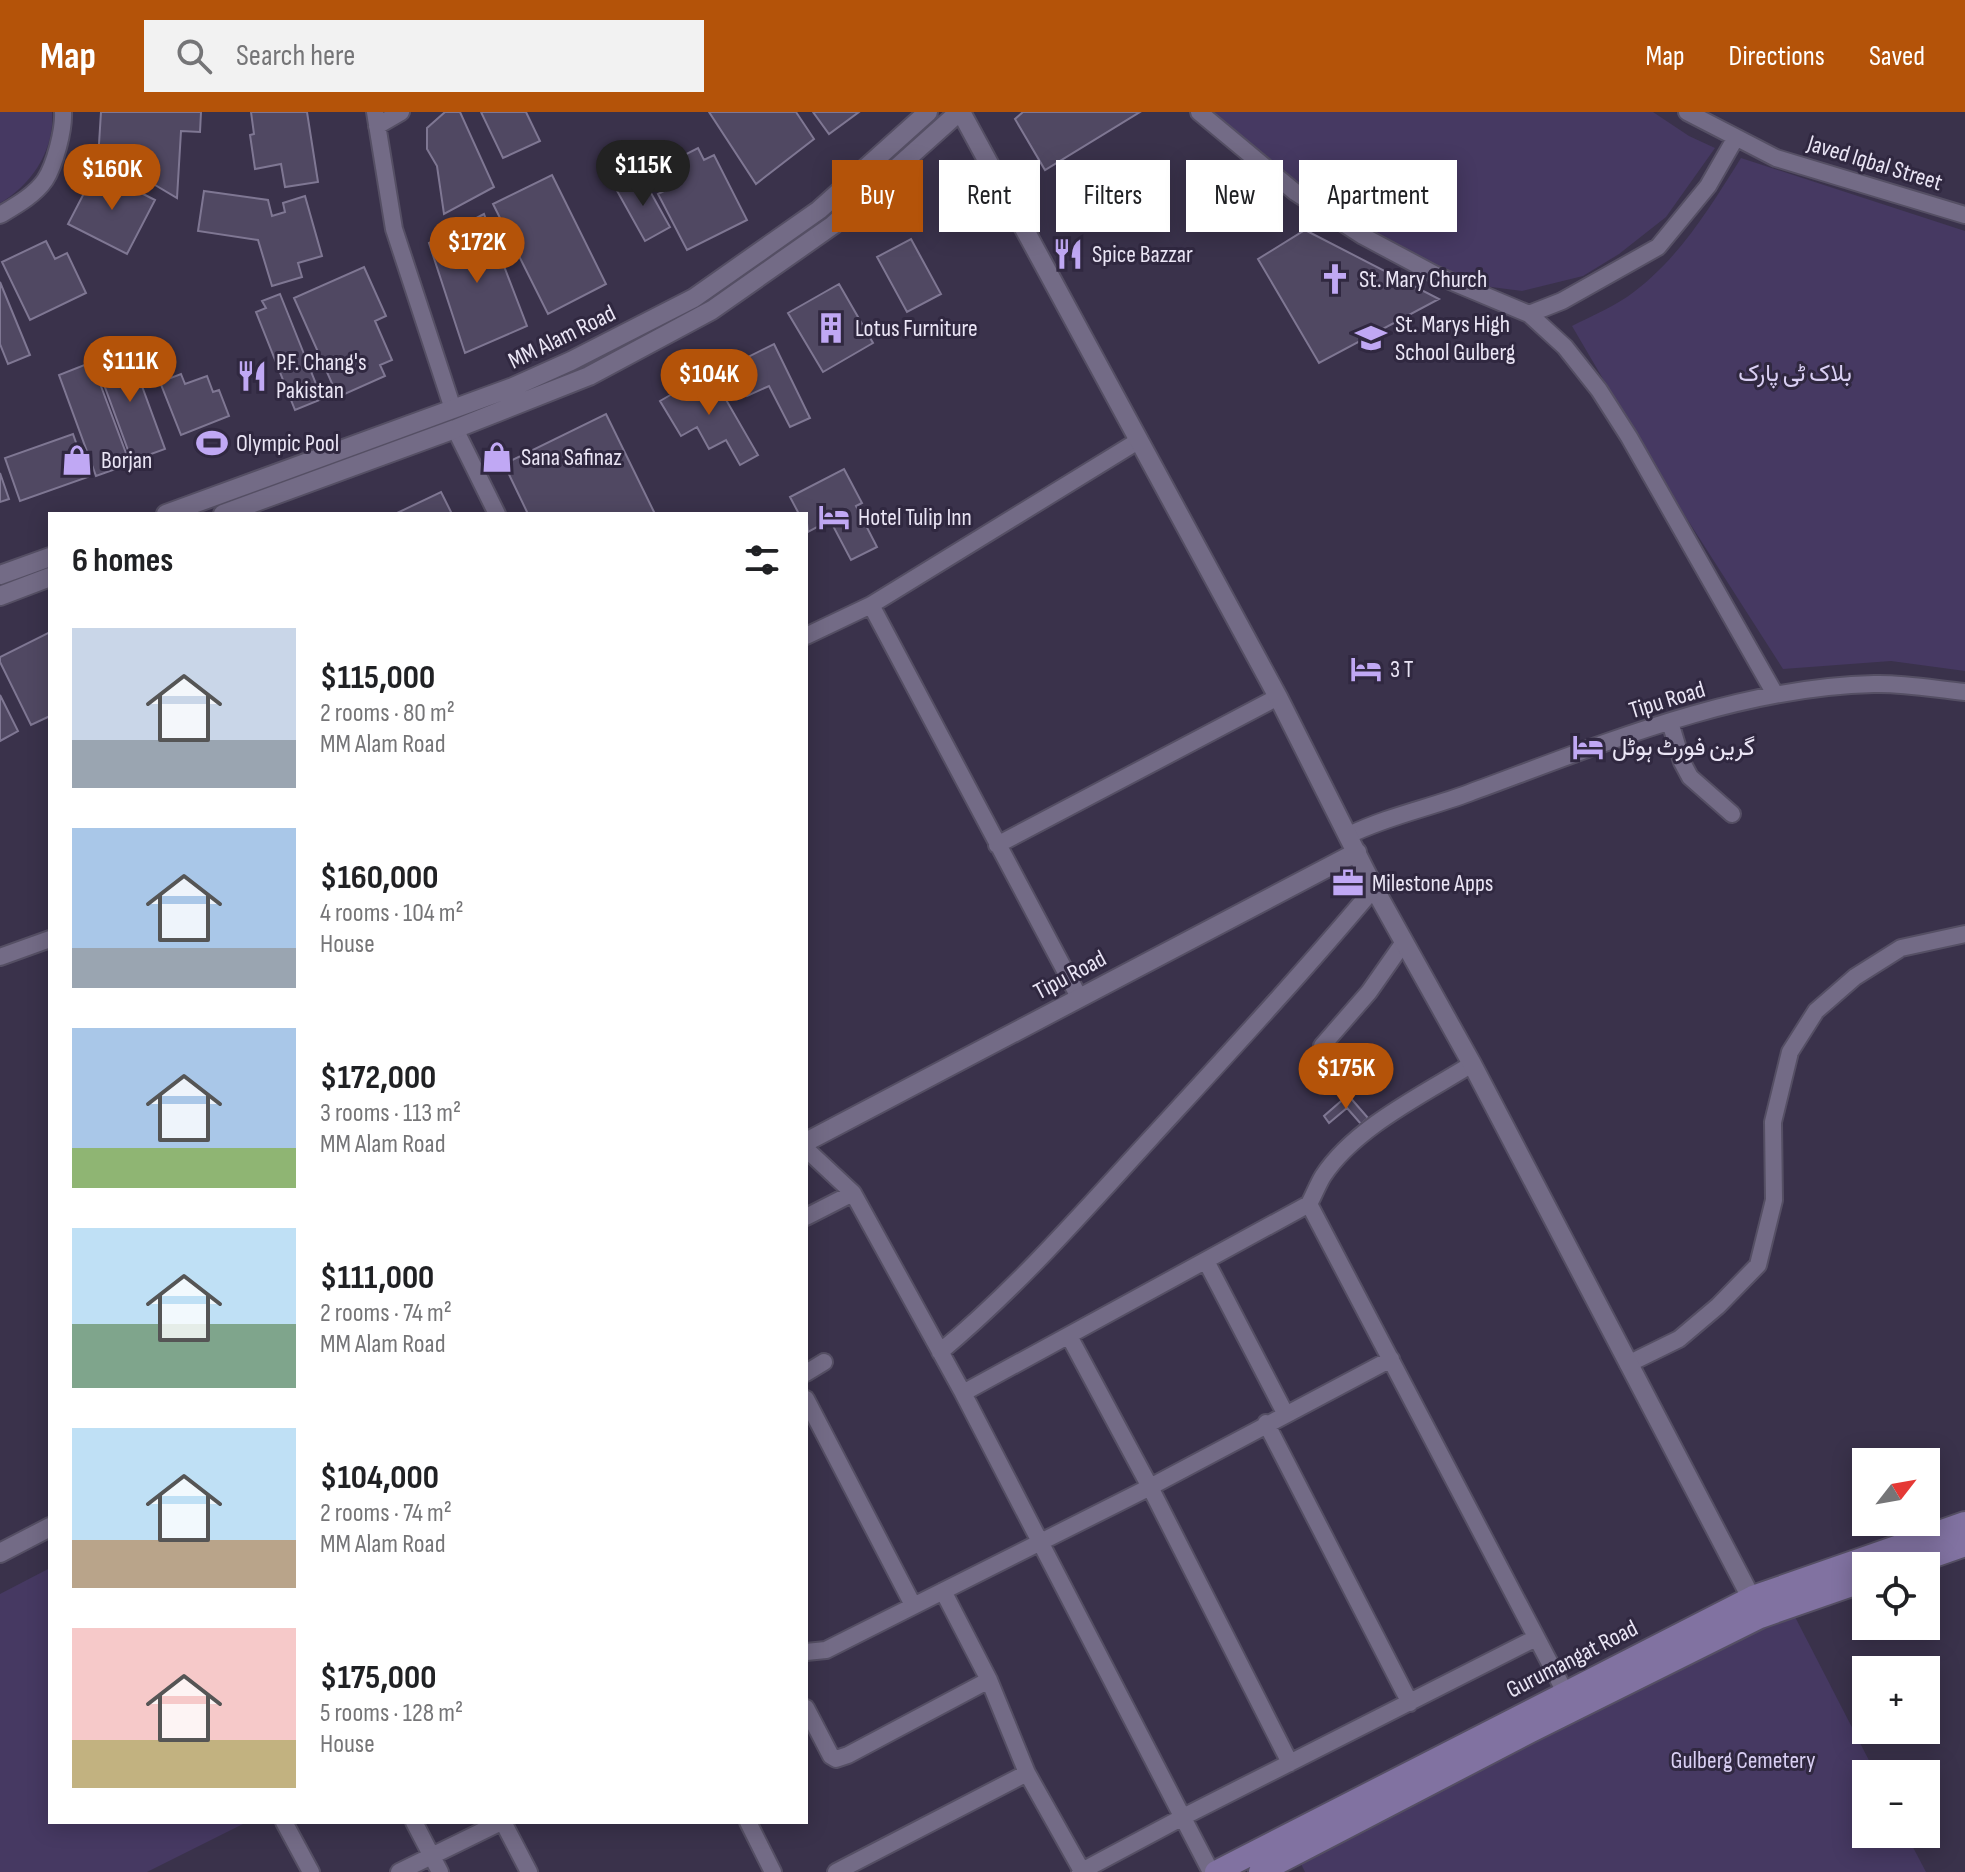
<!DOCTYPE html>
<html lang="en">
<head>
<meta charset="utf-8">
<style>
	body { margin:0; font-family:"Sofia Sans Condensed",Vazirmatn,sans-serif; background:#f2f2f2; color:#202124; height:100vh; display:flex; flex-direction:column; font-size:30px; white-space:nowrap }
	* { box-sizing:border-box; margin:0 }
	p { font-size:26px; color:#757577 }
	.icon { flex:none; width:44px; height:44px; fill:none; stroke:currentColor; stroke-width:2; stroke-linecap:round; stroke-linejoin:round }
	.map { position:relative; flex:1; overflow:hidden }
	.panel { position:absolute; left:48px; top:400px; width:760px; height:1312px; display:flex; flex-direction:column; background:#fff; border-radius:0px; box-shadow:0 4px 20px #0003 }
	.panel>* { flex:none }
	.hud { position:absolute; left:832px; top:48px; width:760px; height:72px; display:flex; gap:16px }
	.needle { width:52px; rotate:59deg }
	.tools { position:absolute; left:1852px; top:1336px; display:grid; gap:16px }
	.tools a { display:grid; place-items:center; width:88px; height:88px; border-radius:0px; background:#fff; box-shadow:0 4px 20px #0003; font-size:40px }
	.price { position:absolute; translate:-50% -68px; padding:0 18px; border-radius:28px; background:#b45309; color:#fff; font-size:26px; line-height:52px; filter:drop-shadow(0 2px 4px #0008) }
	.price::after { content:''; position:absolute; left:50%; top:48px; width:24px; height:18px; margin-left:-12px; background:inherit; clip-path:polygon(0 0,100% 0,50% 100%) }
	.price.selected { background:#222; color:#fff }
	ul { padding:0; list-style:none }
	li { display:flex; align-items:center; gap:24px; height:200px; padding:0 24px }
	li span { display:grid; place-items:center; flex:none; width:224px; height:160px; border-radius:0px; color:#555 }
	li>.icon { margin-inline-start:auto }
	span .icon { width:96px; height:96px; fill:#fffc; stroke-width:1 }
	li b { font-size:34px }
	h2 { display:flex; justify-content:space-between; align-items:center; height:96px; padding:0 24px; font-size:34px }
	.chip { padding:0 28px; border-radius:0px; background:#fff; box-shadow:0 4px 20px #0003; font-size:28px; line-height:72px }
	.chip.selected { background:#b45309; color:#fff }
	header { display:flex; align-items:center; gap:48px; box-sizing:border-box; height:112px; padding:0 40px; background:#b45309; color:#fff }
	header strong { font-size:38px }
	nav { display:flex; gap:44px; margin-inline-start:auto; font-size:28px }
	.search { width:560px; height:72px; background:#f2f2f2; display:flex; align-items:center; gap:20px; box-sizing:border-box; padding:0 28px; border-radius:0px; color:#757577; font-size:30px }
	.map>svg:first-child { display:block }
	.green { fill:#463962 }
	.building { fill:#504862; stroke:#7f7793; stroke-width:2 }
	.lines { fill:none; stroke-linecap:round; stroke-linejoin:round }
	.minor-casing { stroke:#554f64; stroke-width:20 }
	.tertiary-casing { stroke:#554f64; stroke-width:22 }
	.secondary-casing { stroke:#554f64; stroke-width:26 }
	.minor { stroke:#736b86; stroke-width:16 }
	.tertiary { stroke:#736b86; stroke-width:18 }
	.secondary { stroke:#8172a1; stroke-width:22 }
	.labels { text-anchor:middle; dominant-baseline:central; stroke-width:6; stroke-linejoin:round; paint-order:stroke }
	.street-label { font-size:24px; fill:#eae5f5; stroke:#302840 }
	.poi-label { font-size:24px; fill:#eae5f5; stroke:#302840; text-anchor:start }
	.park-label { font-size:24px; fill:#d9cff3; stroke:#302840 }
</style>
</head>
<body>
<header>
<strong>Map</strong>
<div class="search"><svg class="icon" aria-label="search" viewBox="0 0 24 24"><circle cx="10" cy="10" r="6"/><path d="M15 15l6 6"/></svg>Search here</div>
<nav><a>Map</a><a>Directions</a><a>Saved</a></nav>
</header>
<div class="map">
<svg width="1965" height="1760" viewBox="0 0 1965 1760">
	<rect width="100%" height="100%" fill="#3a324b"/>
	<!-- green -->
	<path class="green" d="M0,0h52c3,37 -20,73 -52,91z
		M1213,0h440l36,24 26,12 -49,69 -47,37 -36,22 -61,15 -69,-9 -124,-74z
		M1741,46l224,73v440l-74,-10 -108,8 -119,-186 -92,-157c18,-9 38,-18 55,-29 50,-35 82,-88 114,-139z
		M50,1456v254h197l-100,50h-147v-278z
		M1792,1499l84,163h-10v60h40l20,38h-621l-9,-18z"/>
	<!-- building -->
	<path class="building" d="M101,0h100l-1,20 -19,-1 -4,67 -37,-22 1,-13 -43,-3z
		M251,0h56l11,70 -33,5 -4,-23 -26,5 -5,-34 4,-1z
		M445,0h15l34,75 -50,27 -7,-48 -10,-17v-21z
		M481,0h45l14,29 -37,17z
		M709,0h87l18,27 -58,45z
		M813,0h46l-30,22z
		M1023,0h117l-95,58 -30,-51z
		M698,36l6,12 10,-5 33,65 -60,30 -29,-56 12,-6 -11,-20z
		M96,58l59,30 -28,54 -59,-30z
		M552,63l54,109 -58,30 -55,-110z
		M641,63l29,52 -25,14 -29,-52z
		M204,79l64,9 4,16 13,-4 -2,-9 22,-7 17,60 -24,7 4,14 -30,9 -14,-46 -60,-9z
		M484,102l43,112 -62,27 -36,-110z
		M1305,118l134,69 -120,64 -61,-104z
		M911,127l30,55 -34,18 -30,-55z
		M46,129l9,18 12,-6 19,40 -56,27 -28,-58z
		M364,155l22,49 -11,5 17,39 -12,5 5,11 -47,21 -44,-99z
		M0,170l30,73 -22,9 -8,-20z
		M839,172l34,59 -50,29 -35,-59z
		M280,182l42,105 -27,11 -39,-98 10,-4 -4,-7z
		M774,232l36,74 -20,9 -21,-41 -22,10 -15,-31z
		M128,236l37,101 -33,12 -37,-101z
		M92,250l38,102 -34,12 -37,-101z
		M710,260l48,83 -18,10 -14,-25 -17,9 -12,-22 -16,9 -21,-35z
		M181,262l4,10 22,-8 6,16 6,-2 10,26 -48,19 -21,-53z
		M606,302l49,100h-127l-24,-50z
		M73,322l15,43 -68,24 -15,-43z
		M844,357l18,34 -6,3 21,41 -26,13 -21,-40 -22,12 -2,-18h-7l-9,-17z
		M0,361l9,26 -9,3z
		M441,380l11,22h-57z
		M50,520v84l-19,9 -31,-63v-5z
		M0,583l18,36 -18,10z
		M1348,983l20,23 -7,6 -14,-16 -18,15 -5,-7z"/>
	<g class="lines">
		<defs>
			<path id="minor" d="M375,0l19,117 59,180
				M1199,0l96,80 68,44 73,39 93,39 36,33 34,43 30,47 146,257
				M1687,0l89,46 189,57
				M377,14l24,-14
				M0,103c15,-9 35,-20 45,-35 10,-15 19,-51 18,-68
				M1529,202l33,-13 96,-54 50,-61 27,-47
				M455,317l42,85
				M871,493l208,392
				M806,524l65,-31 267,-164
				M1670,610l12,40 8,15 42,37
				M1349,723c39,-19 80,-27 120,-42 128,-47 267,-106 405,-109 30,-1 61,5 91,8
				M997,733l281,-148
				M0,845l50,-18
				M1322,934l47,-54 35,-50
				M806,1037l47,44 110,200 248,479
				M1309,1092l256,488
				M806,1105l47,-24
				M1206,1149l79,152
				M1069,1224l81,151 140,276
				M940,1240c77,-64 143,-140 210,-213 76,-83 152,-165 224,-251
				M1628,1252l51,-25 39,-33 40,-41 16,-65 -1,-78 17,-70 26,-41 39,-34 46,-29 64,-14
				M806,1261l18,-11
				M963,1281l346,-189c5,-9 9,-20 14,-28 32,-49 101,-82 149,-112
				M806,1287l107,206
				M1266,1311l144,280
				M943,1479l46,89 38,93
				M806,1540l20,-2 324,-163 241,-128
				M806,1596l25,48 5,3 12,-4 141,-75
				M284,1710l27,50
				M414,1710l26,50
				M503,1710l26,50
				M748,1710l25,50
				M399,1760l102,-50
				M836,1760l191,-99 55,98
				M1080,1760l103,-55 353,-179"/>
			<path id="tertiary" d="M961,0l317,585 96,191 98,176 284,543
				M166,402l347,-127 58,-26 123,-63 125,-88 109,-98
				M223,402l232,-85 134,-53 123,-66 121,-85 126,-113
				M0,463l50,-18
				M0,484l50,-19
				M806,1030l551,-290
				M0,1441l50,-26"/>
			<path id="secondary" d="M1905,1454l60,-21
				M1216,1760l537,-275 212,-74
				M1260,1760l271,-141 229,-114 106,-37"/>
		</defs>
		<!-- minor casing -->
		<use href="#minor" class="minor-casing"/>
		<!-- tertiary casing -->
		<use href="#tertiary" class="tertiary-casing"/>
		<!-- secondary casing -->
		<use href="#secondary" class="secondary-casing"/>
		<!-- minor -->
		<use href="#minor" class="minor"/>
		<!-- tertiary -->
		<use href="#tertiary" class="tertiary"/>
		<!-- secondary -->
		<use href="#secondary" class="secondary"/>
	</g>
	<!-- icons -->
	<defs>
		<symbol id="restaurant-bare" viewBox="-9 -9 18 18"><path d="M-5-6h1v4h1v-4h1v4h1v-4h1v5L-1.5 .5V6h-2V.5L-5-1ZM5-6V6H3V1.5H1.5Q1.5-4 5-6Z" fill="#c0a8f4" stroke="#302840" stroke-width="2.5" paint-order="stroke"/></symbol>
		<symbol id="church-bare" viewBox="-9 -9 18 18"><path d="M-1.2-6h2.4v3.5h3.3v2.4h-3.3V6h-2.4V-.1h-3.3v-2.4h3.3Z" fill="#c0a8f4" stroke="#302840" stroke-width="2.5" paint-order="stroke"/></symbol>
		<symbol id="building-bare" viewBox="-9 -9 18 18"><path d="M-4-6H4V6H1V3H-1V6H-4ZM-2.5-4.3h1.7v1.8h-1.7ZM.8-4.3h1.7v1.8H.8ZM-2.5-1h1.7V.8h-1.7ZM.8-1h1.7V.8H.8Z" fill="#c0a8f4" stroke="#302840" stroke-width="2.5" paint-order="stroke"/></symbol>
		<symbol id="school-bare" viewBox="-9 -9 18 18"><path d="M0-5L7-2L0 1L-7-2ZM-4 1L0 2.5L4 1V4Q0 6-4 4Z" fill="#c0a8f4" stroke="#302840" stroke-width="2.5" paint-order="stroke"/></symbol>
		<symbol id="stadium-bare" viewBox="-9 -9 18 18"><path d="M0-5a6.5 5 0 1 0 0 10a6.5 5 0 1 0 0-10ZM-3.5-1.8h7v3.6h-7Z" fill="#c0a8f4" stroke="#302840" stroke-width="2.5" paint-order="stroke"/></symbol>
		<symbol id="shop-bare" viewBox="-9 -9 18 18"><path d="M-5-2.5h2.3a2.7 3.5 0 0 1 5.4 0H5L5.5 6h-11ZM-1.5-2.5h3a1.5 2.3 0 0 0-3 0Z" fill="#c0a8f4" stroke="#302840" stroke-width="2.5" paint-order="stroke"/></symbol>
		<symbol id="hotel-bare" viewBox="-9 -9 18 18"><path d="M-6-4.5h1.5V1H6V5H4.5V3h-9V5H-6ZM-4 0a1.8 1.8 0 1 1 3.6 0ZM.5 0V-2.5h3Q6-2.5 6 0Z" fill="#c0a8f4" stroke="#302840" stroke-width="2.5" paint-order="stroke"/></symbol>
		<symbol id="office-bare" viewBox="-9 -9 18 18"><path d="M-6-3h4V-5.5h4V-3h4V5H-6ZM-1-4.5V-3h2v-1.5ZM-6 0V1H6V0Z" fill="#c0a8f4" stroke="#302840" stroke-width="2.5" paint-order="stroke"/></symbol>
	</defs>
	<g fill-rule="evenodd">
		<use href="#restaurant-bare" x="1046" y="120" width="44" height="44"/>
		<use href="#church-bare" x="1313" y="145" width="44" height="44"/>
		<use href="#building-bare" x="809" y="194" width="44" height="44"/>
		<use href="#school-bare" x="1349" y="204" width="44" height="44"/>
		<use href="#restaurant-bare" x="230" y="242" width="44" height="44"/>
		<use href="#stadium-bare" x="190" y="309" width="44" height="44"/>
		<use href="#shop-bare" x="475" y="323" width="44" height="44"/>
		<use href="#shop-bare" x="55" y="326" width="44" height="44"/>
		<use href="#hotel-bare" x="812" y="383" width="44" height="44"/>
		<use href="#hotel-bare" x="1344" y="535" width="44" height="44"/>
		<use href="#hotel-bare" x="1566" y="613" width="44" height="44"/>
		<use href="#office-bare" x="1326" y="749" width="44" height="44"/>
	</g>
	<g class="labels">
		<!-- street labels -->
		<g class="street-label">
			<text transform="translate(1875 51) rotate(17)">Javed Iqbal Street</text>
			<text transform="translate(562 225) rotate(-26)">MM Alam Road</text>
			<text transform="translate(1667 588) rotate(-17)">Tipu Road</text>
			<text transform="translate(1070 863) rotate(-28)">Tipu Road</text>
			<text transform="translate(1572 1547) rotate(-27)">Gurumangat Road</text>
		</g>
		<!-- poi labels -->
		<g class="poi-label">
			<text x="1092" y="142">Spice Bazzar</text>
			<text x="1359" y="167">St. Mary Church</text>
			<text x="1395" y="212">St. Marys High<tspan x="1395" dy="28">School Gulberg</tspan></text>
			<text x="855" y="216">Lotus Furniture</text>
			<text x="276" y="250">P.F. Chang's<tspan x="276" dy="28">Pakistan</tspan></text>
			<text x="236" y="331">Olympic Pool</text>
			<text x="521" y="345">Sana Safinaz</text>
			<text x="101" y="348">Borjan</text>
			<text x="858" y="405">Hotel Tulip Inn</text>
			<text x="1390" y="557">3 T</text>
			<text x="1612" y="635">گرین فورٹ ہوٹل</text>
			<text x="1372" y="771">Milestone Apps</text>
		</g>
		<!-- park labels -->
		<g class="park-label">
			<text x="1795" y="261">بلاک ٹی پارک</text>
			<text x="1743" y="1648">Gulberg Cemetery</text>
		</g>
	</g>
</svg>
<div class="tools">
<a><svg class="needle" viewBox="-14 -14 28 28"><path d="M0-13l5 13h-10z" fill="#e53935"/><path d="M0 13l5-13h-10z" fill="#757577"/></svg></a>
<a><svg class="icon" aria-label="locate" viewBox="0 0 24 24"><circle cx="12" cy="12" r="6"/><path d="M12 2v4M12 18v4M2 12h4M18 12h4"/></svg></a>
<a>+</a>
<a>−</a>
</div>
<b class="price selected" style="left:643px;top:96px">$115K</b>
<b class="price" style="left:112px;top:100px">$160K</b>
<b class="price" style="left:477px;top:173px">$172K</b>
<b class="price" style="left:130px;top:292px">$111K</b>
<b class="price" style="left:709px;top:305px">$104K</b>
<b class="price" style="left:1346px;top:999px">$175K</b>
<div class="hud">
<a class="chip selected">Buy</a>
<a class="chip">Rent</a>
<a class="chip">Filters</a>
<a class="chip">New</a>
<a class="chip">Apartment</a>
</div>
<section class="panel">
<h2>6 homes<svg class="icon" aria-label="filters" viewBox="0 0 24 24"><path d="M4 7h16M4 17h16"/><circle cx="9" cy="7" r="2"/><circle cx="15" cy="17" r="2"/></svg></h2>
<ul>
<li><span style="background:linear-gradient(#c9d6e8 70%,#9aa5b1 0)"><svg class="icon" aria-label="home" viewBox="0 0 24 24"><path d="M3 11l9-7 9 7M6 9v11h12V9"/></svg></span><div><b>$115,000</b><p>2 rooms · 80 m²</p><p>MM Alam Road</p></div></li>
<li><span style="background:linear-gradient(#a9c7e8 75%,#9aa5b1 0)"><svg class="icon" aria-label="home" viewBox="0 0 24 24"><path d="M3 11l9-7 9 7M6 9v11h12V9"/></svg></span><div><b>$160,000</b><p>4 rooms · 104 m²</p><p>House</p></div></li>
<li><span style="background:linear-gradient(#a9c7e8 75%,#8fb573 0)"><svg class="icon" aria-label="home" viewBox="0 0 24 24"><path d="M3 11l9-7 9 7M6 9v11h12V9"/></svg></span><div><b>$172,000</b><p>3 rooms · 113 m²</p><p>MM Alam Road</p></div></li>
<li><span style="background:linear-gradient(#bfe0f5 60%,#7fa58c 0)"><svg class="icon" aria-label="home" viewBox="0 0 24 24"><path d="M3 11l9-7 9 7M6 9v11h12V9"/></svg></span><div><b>$111,000</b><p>2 rooms · 74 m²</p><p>MM Alam Road</p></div></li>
<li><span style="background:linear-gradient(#bfe0f5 70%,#b9a48a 0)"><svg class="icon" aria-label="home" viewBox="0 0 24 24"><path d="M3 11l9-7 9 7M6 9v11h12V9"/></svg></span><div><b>$104,000</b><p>2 rooms · 74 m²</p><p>MM Alam Road</p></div></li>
<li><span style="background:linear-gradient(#f6c9c9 70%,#c2b280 0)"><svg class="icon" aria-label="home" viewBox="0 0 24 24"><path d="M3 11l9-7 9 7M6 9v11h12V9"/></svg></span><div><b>$175,000</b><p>5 rooms · 128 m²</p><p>House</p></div></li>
</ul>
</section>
</div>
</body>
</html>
